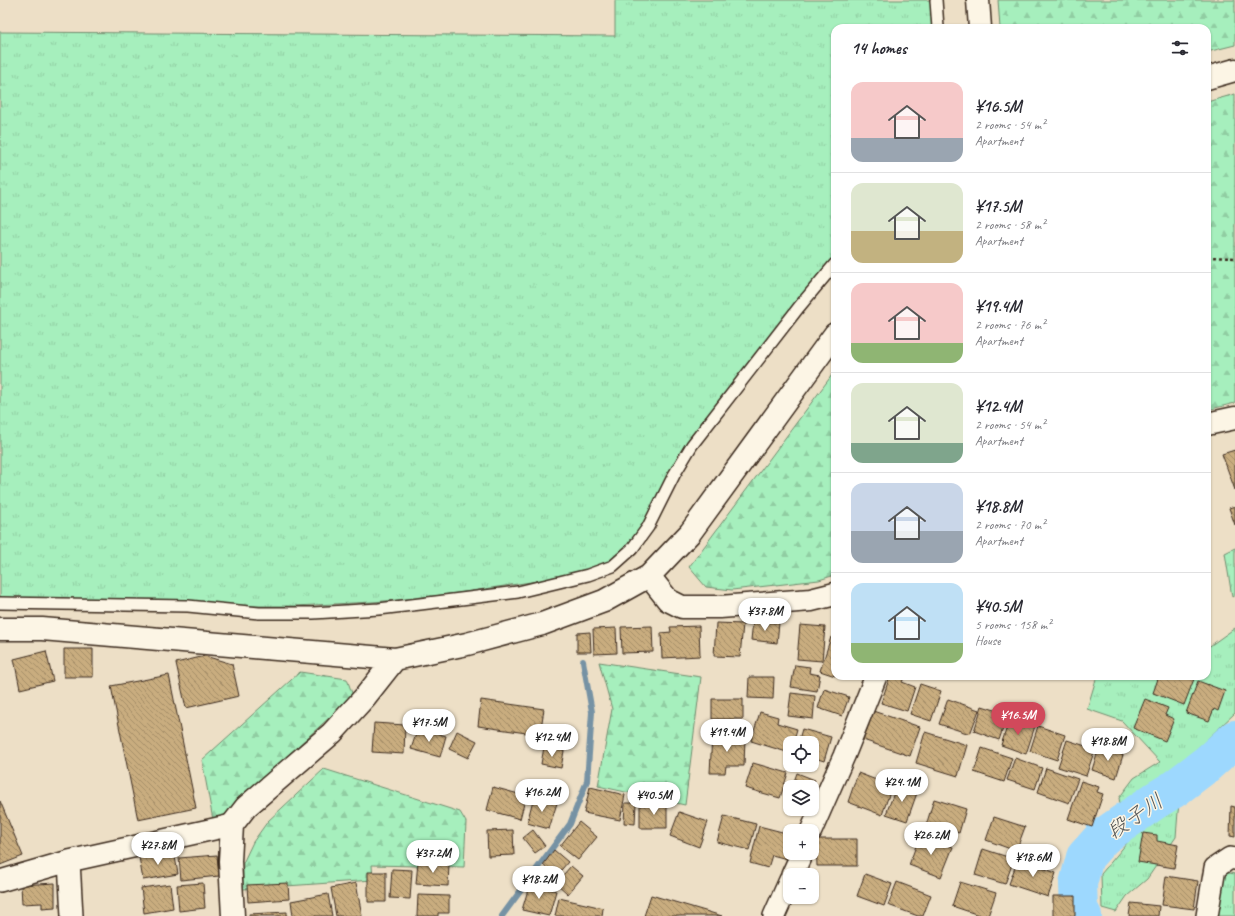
<!DOCTYPE html>
<html lang="en">
<head>
<meta charset="utf-8">
<style>
	body { margin:0; font-family:Caveat,"Klee One",sans-serif; background:#f2f2f3; color:#2b2b33; height:100vh; display:flex; flex-direction:column; font-size:15px; white-space:nowrap }
	* { box-sizing:border-box; margin:0 }
	p { font-size:13px; color:#7c7c81 }
	.icon { flex:none; width:22px; height:22px; fill:none; stroke:currentColor; stroke-width:2; stroke-linecap:round; stroke-linejoin:round }
	.map { position:relative; flex:1; overflow:hidden }
	.side { position:absolute; left:831px; top:24px; width:380px; height:656px; display:flex; flex-direction:column; background:#fff; border-radius:12px; box-shadow:0 1px 3px #0004 }
	.side>* { flex:none }
	.buttons { position:absolute; left:783px; top:736px; display:grid; gap:8px }
	.buttons a { display:grid; place-items:center; width:36px; height:36px; border-radius:8px; background:#fff; box-shadow:0 1px 3px #0004; font-size:20px }
	.price { position:absolute; translate:-50% -34px; padding:0 9px; border-radius:14px; background:#fff; color:#222; font-size:13px; line-height:26px; filter:drop-shadow(0 1px 2px #0008) }
	.price::after { content:''; position:absolute; left:50%; top:24px; width:12px; height:9px; margin-left:-6px; background:inherit; clip-path:polygon(0 0,100% 0,50% 100%) }
	.price.current { background:#d1495b; color:#fff }
	ul { padding:0; list-style:none }
	li { display:flex; align-items:center; gap:12px; height:100px; padding:0 20px }
	li+li { border-top:1px solid #e1e1e2 }
	li span { display:grid; place-items:center; flex:none; width:112px; height:80px; border-radius:12px; color:#555 }
	li>.icon { margin-inline-start:auto }
	span .icon { width:48px; height:48px; fill:#fffc; stroke-width:1 }
	li b { font-size:17px }
	h2 { display:flex; justify-content:space-between; align-items:center; height:48px; padding:0 20px; font-size:17px }
	.map>svg:first-child { display:block }
	.grass { fill:url(#grass-tufts); stroke:#708c6e }
	.forest { fill:url(#forest-firs); stroke:#708c6e }
	.lines { fill:none; stroke-linecap:round; stroke-linejoin:round }
	.stream { stroke:#7692a4; stroke-width:6 }
	.river { stroke:#9dd8fe; stroke-width:38 }
	.building { fill:url(#building-back-hatch); stroke:#3b2a1e }
	.service-casing { stroke:#3b2a1e; stroke-width:14 }
	.minor-casing { stroke:#3b2a1e; stroke-width:24 }
	.tertiary-casing { stroke:#3b2a1e; stroke-width:25 }
	.path { stroke:#3b2a1e; stroke-width:2.5; stroke-dasharray:3 3; stroke-linecap:butt }
	.service { stroke:#fcf5e5; stroke-width:11 }
	.minor { stroke:#fcf5e5; stroke-width:21 }
	.tertiary { stroke:#fcf5e5; stroke-width:22 }
	.labels { text-anchor:middle; dominant-baseline:central; stroke-width:3; stroke-linejoin:round; paint-order:stroke }
	.water-label { font-size:21px; font-style:italic; fill:#545656; stroke:#fcf5e5 }
</style>
</head>
<body>
<div class="map">
<svg width="1235" height="916" viewBox="0 0 1235 916">
	<defs>
		<pattern id="grass-tufts" width="24" height="20" patternUnits="userSpaceOnUse"><rect width="24" height="20" fill="#a6efbd"/><path d="M3 7l-1-3M5 7V3M7 7l1-3M15 17l-1-3M17 17v-4M19 17l1-3" fill="none" stroke="#90cda2"/></pattern>
		<pattern id="forest-firs" width="22" height="20" patternUnits="userSpaceOnUse"><rect width="22" height="20" fill="#a6efbd"/><path d="M5 1l3.5 6h-7zM16 11l3.5 6h-7z" fill="#90cda2"/></pattern>
		<pattern id="building-back-hatch" width="6" height="6" patternUnits="userSpaceOnUse"><rect width="6" height="6" fill="#c9ad7f"/><path d="M-1 5l2 2M0 0l6 6M5-1l2 2" fill="none" stroke="#a48d67"/></pattern>
	</defs>
	<rect width="100%" height="100%" fill="#eddfc6"/>
	<filter id="ink" filterUnits="userSpaceOnUse"><feTurbulence type="fractalNoise" baseFrequency=".025" numOctaves="2"/><feDisplacementMap in="SourceGraphic" scale="8" xChannelSelector="R" yChannelSelector="G"/><feConvolveMatrix kernelMatrix="1 2 1 2 8 2 1 2 1" color-interpolation-filters="sRGB"/></filter>
	<g filter="url(#ink)">
		<!-- grass -->
		<path class="grass" d="M615,0h316l2,28h-98v231l-138,169 -17,27 -42,77 -9,12 -17,16 -22,10 -26,7 -106,16 -49,6 -37,3 -77,4h-52l-90,-5 -153,-3v-566l615,4z
			M1235,548v47l-3,2 -7,-44z
			M1235,628v85l-49,46 -8,53 -2,25 -29,42 -20,17 -11,16 -14,-4 -1,-34 26,-31 -8,-45 15,-20 26,-16 -38,-41 -35,-12 10,-33h110v-28z
			M1223,872l12,2v42h-21z"/>
		<!-- forest -->
		<path class="forest" d="M998,0h237v45l-28,7v-24h-207z
			M1235,94v309l-28,7v-308z
			M835,371v204l-16,5 -87,10 -26,-3 -17,-20z
			M599,662l102,15 -16,128 -87,-19 14,-77z
			M300,672l47,7 6,17 -113,103 -25,32 -13,-71z
			M324,769l136,43 6,10 -2,45 -92,-2 1,15 -130,9v-26l10,-21 15,-21z"/>
		<g class="lines">
			<!-- stream -->
			<path class="stream" d="M502,916l68,-92 17,-43 5,-69 -9,-51"/>
			<!-- river -->
			<path class="river" d="M1083,916l-4,-7 -1,-25 7,-27 18,-20 53,-37 18,-11 33,-25 20,-18 8,-7"/>
		</g>
		<!-- building -->
		<path class="building" d="M1235,450v40l-13,-36z
			M1235,506v19l-6,-17z
			M753,621l26,2 -2,20 -26,-3z
			M716,623l27,1 -3,33 -26,-1z
			M800,625l25,2 -3,34 -25,-2z
			M652,626l1,26 -31,1 -1,-26z
			M699,626l1,30 -38,2 -1,-25 10,-1 -1,-5z
			M616,628l1,25 -23,1 -1,-25z
			M590,632l1,20h-14v-19z
			M831,637l4,1v38l-15,-5z
			M64,649h29v28h-29z
			M46,651l7,30 -33,8 -6,-30z
			M205,656l27,8 7,32 -53,12 -10,-45z
			M795,665l15,2 -1,6 11,2 -3,16 -26,-4z
			M169,675l27,133 -58,12 -27,-134z
			M890,676h9l5,2 -2,4 13,5 -8,24 -26,-8z
			M1159,676h26l9,3 -10,26 -31,-12z
			M749,677h25l-1,22 -25,-1z
			M1198,681l27,10 -7,20 -4,-2 -5,12 -23,-8z
			M920,684l21,7 -10,30 -21,-7z
			M824,689l25,8 -7,19 -24,-8z
			M791,693l24,3 -2,23 -25,-3z
			M712,699h31v20h-31z
			M948,699l31,11 -9,24 -31,-10z
			M1145,699l23,9 -3,7 9,4 -9,22 -32,-13z
			M481,700l63,9 -4,26 -62,-9z
			M982,706l26,8 -9,26 -25,-9z
			M873,711l47,16 -10,29 -47,-16z
			M760,712l18,5 -1,6 20,6 -4,14h-3v10l-39,-12z
			M1010,718l25,8 -9,28 -25,-9z
			M374,723l31,2 -1,29 -32,-2z
			M1038,726l27,9 -8,25 -27,-9z
			M418,728l28,8 -6,21 -29,-8z
			M802,729l29,8 -7,24 -12,-4v-14h-14z
			M457,731l20,10 -9,17 -19,-9z
			M925,732l42,13 -9,31 -42,-13z
			M712,735l33,2 -1,29h-18l-1,7h-15z
			M1067,740l28,9 -9,27 -28,-9z
			M544,747l20,4 -3,17 -20,-4z
			M1099,747l24,8 -7,23 -24,-8z
			M982,748l30,10 -8,24 -30,-10z
			M1015,758l27,10 -7,21 -28,-9z
			M753,763l35,10 -8,25 -35,-10z
			M1046,768l32,11 -9,24 -31,-11z
			M797,773l18,7 -3,7h-20z
			M858,773l34,13 -10,29 -34,-13z
			M1081,781l18,6 -2,5 6,2 -11,33 -24,-8z
			M897,785l20,8 -10,28 -21,-7z
			M493,787l33,9 -6,23 -33,-9z
			M590,787l35,8 -5,25 -36,-7z
			M534,796l23,7 -8,26 -22,-6z
			M934,799l32,10 -7,24 -23,-7 -2,6 -9,-3z
			M0,801l23,55 -23,9z
			M625,803h11l-1,21 -11,-1z
			M640,805h27v23h-27z
			M1231,806l4,1v30l-5,-1z
			M679,812l29,10 -9,25 -29,-11z
			M724,816l32,8 -7,26 -32,-8z
			M994,817l31,10 -9,24 -30,-11z
			M579,822l18,15 -19,23 -18,-14z
			M759,826l31,8v14l-3,11 -15,-4 -4,13 -18,-5z
			M513,830l1,25 -26,1 -1,-25z
			M533,830l12,16 -10,7 -12,-15z
			M1143,833l14,2v6l21,4 -4,23 -36,-6z
			M920,835l33,12 -12,30 -32,-12z
			M816,839h41v27h-40z
			M983,849l31,10 -9,25 -30,-9z
			M554,850l14,12 -12,14 -13,-11z
			M174,851l4,23 -35,6 -4,-23z
			M217,855l2,21 -38,4 -2,-22z
			M1018,859l38,14 -8,24 -39,-13z
			M418,862l31,2 -1,22 -32,-2z
			M571,866l12,10 -15,18 -12,-11z
			M392,869l20,1 -2,29 -20,-1z
			M368,872h18v30h-18z
			M865,874l27,10 -8,22 -27,-10z
			M1166,876l32,5 -4,28 -32,-4z
			M897,882l34,13 -8,21h-5l-30,-11z
			M960,882l36,11 -8,23h-6l-30,-10z
			M55,883v24l-13,1v-5l-20,1 -1,-19z
			M203,883l2,25 -26,3 -2,-26z
			M288,883l1,16 -41,3 -1,-17z
			M356,883l6,33h-26l-5,-28z
			M530,883l26,8 -7,25 -27,-6z
			M170,884l3,24 -29,5 -3,-25z
			M328,894l4,22h-39l-2,-15z
			M418,895l31,1v17h-11v3h-21z
			M651,895l71,21h-78z
			M1053,896h22v20h-22z
			M559,898l44,10 -1,8h-47z
			M1131,903l28,3 -1,10h-29z
			M287,912v4h-38v-2z"/>
		<g class="lines">
			<defs>
				<path id="service" d="M936,0l2,28
					M0,603l188,3 71,7h54l66,-4 139,-17 70,-17 25,-9 19,-17 16,-22 26,-52 18,-30 107,-138 36,-43"/>
				<path id="minor" d="M811,831l33,-75 32,-80
					M69,861l3,55
					M792,875l10,-22
					M0,881l69,-20 163,-36
					M774,916l16,-36
					M1207,916l8,-48 15,-10 5,1"/>
				<path id="tertiary" d="M978,0l2,28
					M1207,78l28,-8
					M1207,424l28,-6
					M649,576l19,24 14,7h38l91,-7 24,-6
					M0,629h42l353,30 72,-15 75,-20 62,-23 45,-25 41,-43 145,-199
					M233,916l-3,-55 2,-36 14,-18 86,-74 33,-36 30,-38"/>
			</defs>
			<!-- service casing -->
			<use href="#service" class="service-casing"/>
			<!-- minor casing -->
			<use href="#minor" class="minor-casing"/>
			<!-- tertiary casing -->
			<use href="#tertiary" class="tertiary-casing"/>
			<!-- path -->
			<path class="path" d="M1207,257l28,1"/>
			<!-- service -->
			<use href="#service" class="service"/>
			<!-- minor -->
			<use href="#minor" class="minor"/>
			<!-- tertiary -->
			<use href="#tertiary" class="tertiary"/>
		</g>
	</g>
	<g class="labels">
		<!-- water labels -->
		<g class="water-label">
			<text transform="translate(1135 816) rotate(-34)">段子川</text>
		</g>
	</g>
</svg>
<div class="buttons">
<a><svg class="icon" aria-label="locate" viewBox="0 0 24 24"><circle cx="12" cy="12" r="6"/><path d="M12 2v4M12 18v4M2 12h4M18 12h4"/></svg></a>
<a><svg class="icon" aria-label="layers" viewBox="0 0 24 24"><path d="M12 4l9 5-9 5-9-5zM3 14l9 5 9-5"/></svg></a>
<a>+</a>
<a>−</a>
</div>
<b class="price" style="left:765px;top:632px">¥37.8M</b>
<b class="price current" style="left:1018px;top:736px">¥16.5M</b>
<b class="price" style="left:429px;top:743px">¥17.5M</b>
<b class="price" style="left:727px;top:753px">¥19.4M</b>
<b class="price" style="left:552px;top:758px">¥12.4M</b>
<b class="price" style="left:1108px;top:762px">¥18.8M</b>
<b class="price" style="left:902px;top:803px">¥24.1M</b>
<b class="price" style="left:542px;top:813px">¥16.2M</b>
<b class="price" style="left:654px;top:816px">¥40.5M</b>
<b class="price" style="left:931px;top:856px">¥26.2M</b>
<b class="price" style="left:158px;top:866px">¥27.8M</b>
<b class="price" style="left:433px;top:874px">¥37.2M</b>
<b class="price" style="left:1033px;top:878px">¥18.6M</b>
<b class="price" style="left:539px;top:900px">¥18.2M</b>
<section class="side">
<h2>14 homes<svg class="icon" aria-label="filters" viewBox="0 0 24 24"><path d="M4 7h16M4 17h16"/><circle cx="9" cy="7" r="2"/><circle cx="15" cy="17" r="2"/></svg></h2>
<ul>
<li><span style="background:linear-gradient(#f6c9c9 70%,#9aa5b1 0)"><svg class="icon" aria-label="home" viewBox="0 0 24 24"><path d="M3 11l9-7 9 7M6 9v11h12V9"/></svg></span><div><b>¥16.5M</b><p>2 rooms · 54 m²</p><p>Apartment</p></div></li>
<li><span style="background:linear-gradient(#dfe7d0 60%,#c2b280 0)"><svg class="icon" aria-label="home" viewBox="0 0 24 24"><path d="M3 11l9-7 9 7M6 9v11h12V9"/></svg></span><div><b>¥17.5M</b><p>2 rooms · 58 m²</p><p>Apartment</p></div></li>
<li><span style="background:linear-gradient(#f6c9c9 75%,#8fb573 0)"><svg class="icon" aria-label="home" viewBox="0 0 24 24"><path d="M3 11l9-7 9 7M6 9v11h12V9"/></svg></span><div><b>¥19.4M</b><p>2 rooms · 76 m²</p><p>Apartment</p></div></li>
<li><span style="background:linear-gradient(#dfe7d0 75%,#7fa58c 0)"><svg class="icon" aria-label="home" viewBox="0 0 24 24"><path d="M3 11l9-7 9 7M6 9v11h12V9"/></svg></span><div><b>¥12.4M</b><p>2 rooms · 54 m²</p><p>Apartment</p></div></li>
<li><span style="background:linear-gradient(#c9d6e8 60%,#9aa5b1 0)"><svg class="icon" aria-label="home" viewBox="0 0 24 24"><path d="M3 11l9-7 9 7M6 9v11h12V9"/></svg></span><div><b>¥18.8M</b><p>2 rooms · 70 m²</p><p>Apartment</p></div></li>
<li><span style="background:linear-gradient(#bfe0f5 75%,#8fb573 0)"><svg class="icon" aria-label="home" viewBox="0 0 24 24"><path d="M3 11l9-7 9 7M6 9v11h12V9"/></svg></span><div><b>¥40.5M</b><p>5 rooms · 158 m²</p><p>House</p></div></li>
</ul>
</section>
</div>
</body>
</html>
